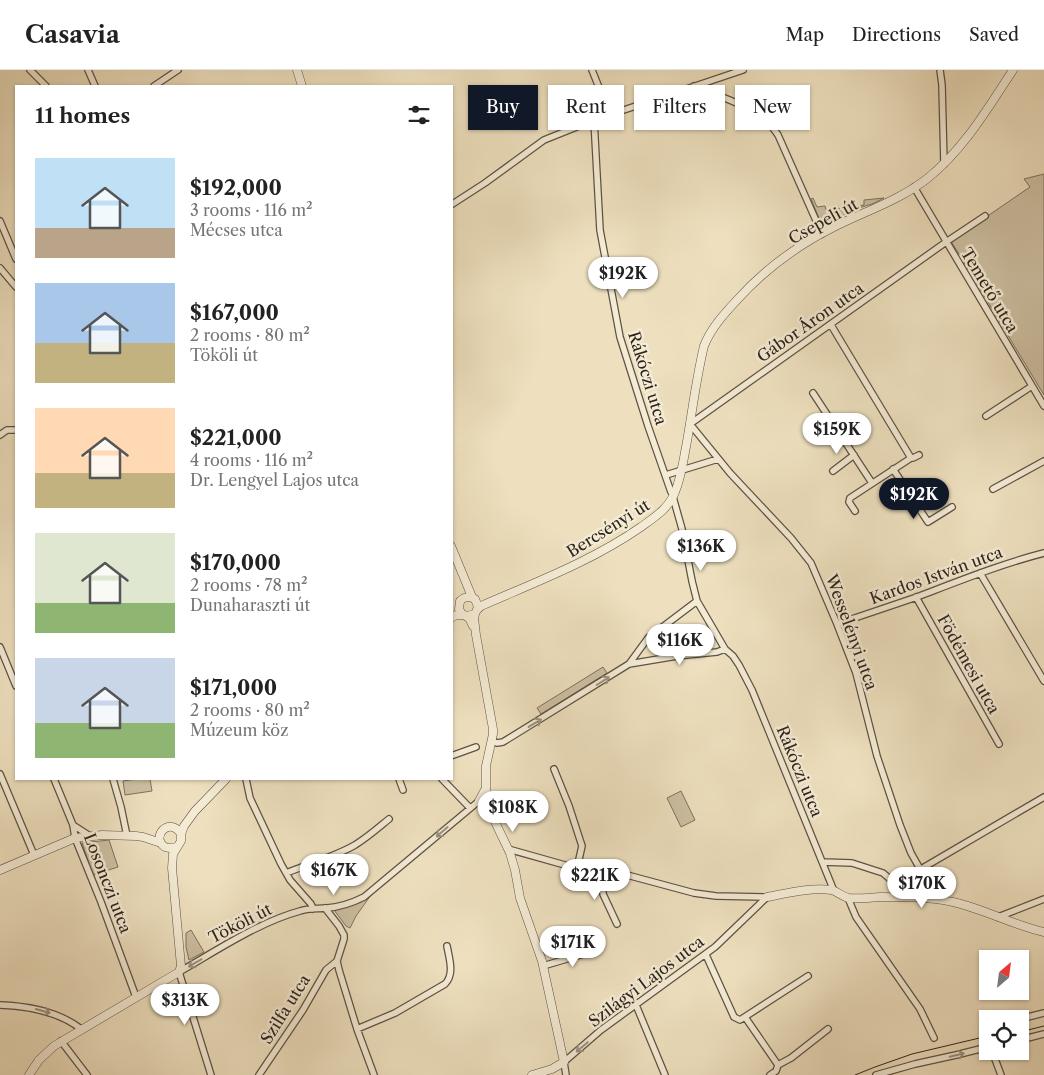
<!DOCTYPE html>
<html lang="en">
<head>
<meta charset="utf-8">
<style>
	body { margin:0; font-family:"Libre Caslon Text",serif; background:#f2f2f2; color:#222; height:100vh; display:flex; flex-direction:column; font-size:19px; white-space:nowrap }
	* { box-sizing:border-box; margin:0 }
	p { font-size:16px; color:#767676 }
	.icon { flex:none; width:28px; height:28px; fill:none; stroke:currentColor; stroke-width:2; stroke-linecap:round; stroke-linejoin:round }
	.map { position:relative; flex:1; overflow:hidden }
	.drawer { position:absolute; left:15px; top:15px; width:438px; height:695px; display:flex; flex-direction:column; background:#fff; border-radius:0px; box-shadow:0 1px 4px #0004 }
	.drawer>* { flex:none }
	.top-card { position:absolute; left:468px; top:15px; width:475px; height:45px; display:flex; gap:10px }
	.needle { width:32px; rotate:28deg }
	.buttons { position:absolute; left:979px; top:880px; display:grid; gap:10px }
	.buttons a { display:grid; place-items:center; width:50px; height:50px; border-radius:0px; background:#fff; box-shadow:0 1px 4px #0004; font-size:25px }
	.price { position:absolute; translate:-50% -42px; padding:0 11px; border-radius:18px; background:#fff; color:#222; font-size:16px; line-height:32px; filter:drop-shadow(0 1px 2px #0008) }
	.price::after { content:''; position:absolute; left:50%; top:30px; width:15px; height:11px; margin-left:-8px; background:inherit; clip-path:polygon(0 0,100% 0,50% 100%) }
	.price.selected { background:#111827; color:#fff }
	ul { padding:0; list-style:none }
	li { display:flex; align-items:center; gap:15px; height:125px; padding:0 20px }
	li span { display:grid; place-items:center; flex:none; width:140px; height:100px; border-radius:0px; color:#555 }
	li>.icon { margin-inline-start:auto }
	span .icon { width:60px; height:60px; fill:#fffc; stroke-width:1 }
	li b { font-size:21px }
	h2 { display:flex; justify-content:space-between; align-items:center; height:60px; padding:0 20px; font-size:21px }
	.chip { padding:0 18px; border-radius:0px; background:#fff; box-shadow:0 1px 4px #0004; font-size:18px; line-height:45px }
	.chip.selected { background:#111827; color:#fff }
	header { display:flex; align-items:center; gap:30px; box-sizing:border-box; height:70px; padding:0 25px; background:#fff; border-bottom:1px solid #e0e0e0 }
	header strong { font-size:24px }
	nav { display:flex; gap:28px; margin-inline-start:auto; font-size:18px }
	.map>svg:first-child { display:block }
	.green { fill:#cdc0a3; stroke:#7d725f }
	.lines { fill:none; stroke-linecap:round; stroke-linejoin:round }
	.minor-casing { stroke:#5d5244; stroke-width:8 }
	.tertiary-casing { stroke:#5d5244; stroke-width:9 }
	.minor { stroke:#f4ebd5; stroke-width:5.5 }
	.tertiary { stroke:#f4ebd5; stroke-width:8 }
	.tram { stroke:#2d231b; stroke-width:1 }
	.oneway { stroke:#9a9181 }
	.labels { text-anchor:middle; dominant-baseline:central; stroke-width:5; stroke-linejoin:round; paint-order:stroke }
	.street-label { font-size:16px; fill:#2d231b; stroke:#f4ebd5 }
</style>
</head>
<body>
<header>
<strong>Casavia</strong>
<nav><a>Map</a><a>Directions</a><a>Saved</a></nav>
</header>
<div class="map">
<svg width="1044" height="1005" viewBox="0 0 1044 1005">
	<rect width="100%" height="100%" fill="#eee0bf"/>
	<filter id="stains"><feTurbulence type="fractalNoise" baseFrequency=".004" numOctaves="4"/><feColorMatrix values="0 0 0 0 .2 0 0 0 0 .09 0 0 0 0 .02 0 0 0 .5 -.17"/></filter>
	<radialGradient id="worn" r=".72"><stop offset=".6" stop-color="#630" stop-opacity="0"/><stop offset="1" stop-color="#630" stop-opacity=".3"/></radialGradient>
	<!-- green -->
	<path class="green" d="M1044,104v221l-93,-154 79,-54 -6,-8z
		M813,128l4,9 8,-1 1,4 38,-5v-5l20,-2 -12,6 -10,3 -17,7 -16,11 -4,1 -4,-3 -10,-24z
		M603,597l4,6 -66,41 -4,-6z
		M136,709h14l2,12 -27,4 -2,-14z
		M681,721l14,29 -14,7 -14,-29z
		M109,770l9,27 -25,8 -11,-32z
		M371,825l-15,21 -6,12 -4,-2 -12,-16 27,-8z
		M191,860l13,22 -15,8 -3,-13v-14z"/>
	<g class="lines">
		<defs>
			<path id="minor" d="M30,0l16,16
				M88,0l7,16
				M592,0l18,45
				M940,0l2,15 2,79
				M154,16l24,-16
				M694,16c22,9 54,19 72,34 5,4 8,10 12,15l44,99
				M594,50l6,110 20,107 28,89 23,66
				M914,117l130,219
				M451,135l34,-22 59,-43 50,-20 149,-50
				M0,151l16,38
				M0,198l16,19
				M831,255l80,133
				M813,323l59,90
				M986,346l46,-30
				M0,365l7,-5h9
				M893,399l35,53 24,-15
				M833,401l21,-16
				M666,405l52,-16
				M993,419l51,-28
				M673,427l9,32 10,52 5,20 28,48 8,7 6,9 13,25 82,201
				M855,441l-6,-9 1,-4 61,-40h2l6,-3
				M980,503l64,108
				M916,527l83,147
				M837,554c27,-9 54,-18 80,-27 42,-16 84,-33 127,-44
				M0,577l16,39
				M629,594l48,-8 40,-4 8,-3
				M492,671l5,2 6,-1 126,-78 19,-26 49,-37
				M451,686l25,-9
				M554,699l15,37 13,40 -5,22
				M0,704l34,81
				M54,709l19,46 2,13 26,64 35,95
				M113,709l8,28 6,29
				M246,709l4,19 31,66 9,16 21,24 2,5
				M399,709l4,11
				M442,709l28,29
				M73,755l17,11
				M508,779l64,18 55,8 67,18 22,3 51,1
				M823,792l29,1 31,10 23,20 2,4
				M921,799l123,-72
				M602,802l1,22 14,30
				M286,803c23,-9 48,-16 69,-28 13,-8 23,-17 34,-26
				M848,828l8,19 64,92 14,29
				M933,829l-5,-16 -17,-30 -11,-28 -23,-69 -21,-83 -19,-49 -26,-61 -20,-25 -61,-65 -40,-49 256,-182 39,-26
				M325,838l14,18 5,9v4l-7,22 2,9 18,59 17,46
				M998,847l46,-18
				M706,885l28,62 6,3 68,-44
				M543,896l54,-16
				M0,935c29,1 58,6 81,24
				M636,935l29,70
				M745,947l33,48
				M1020,949l24,-6
				M357,959l38,-16 50,-29c10,-10 4,-26 2,-38
				M1020,970l24,-6
				M61,971l26,34
				M992,981l9,24
				M211,1005l-32,-103c37,-21 80,-50 121,-61 8,-3 18,-2 27,-3 13,-1 25,-5 37,-11l115,-96
				M259,1005l44,-65 23,-40 11,-9
				M566,1005l-2,-13 37,-32 114,-83 52,-50
				M770,1005l6,-4 2,-6 13,-7 37,-29
				M876,1005l39,-11 41,-9 32,-8"/>
			<path id="tertiary" d="M297,0l5,16
				M451,476l21,51
				M478,539l3,-3c55,-24 111,-45 160,-79 14,-10 28,-19 34,-35 6,-14 8,-30 11,-45 6,-33 10,-68 18,-101 7,-18 20,-32 33,-46 27,-30 61,-55 97,-73 32,-16 66,-27 94,-49 36,-29 60,-70 85,-108
				M475,544l-1,4 2,17 17,94v5l-7,32v22l4,22 7,16 13,27 5,17 5,28 22,63 22,101 -12,7 -20,6
				M467,546l8,-2 3,-7 -3,-8c-6,-3 -10,-3 -15,2l-1,8 3,5 7,4 4,8
				M451,548l5,-3h8
				M486,718l-7,13 12,17
				M177,777c-4,1 -8,2 -12,0 -15,-9 4,-32 16,-13
				M0,800l75,-32 27,-3 34,1 7,1 18,6
				M767,827c21,-4 44,-10 65,-7 6,2 11,7 17,8 10,1 21,0 31,-1 24,0 49,0 73,5 31,7 60,23 91,30
				M29,1005l10,-15 15,-14 125,-74 2,-6 -9,-98 1,-14 8,-13v-7l3,-8 11,-15 31,-32"/>
		</defs>
		<!-- minor casing -->
		<use href="#minor" class="minor-casing"/>
		<!-- tertiary casing -->
		<use href="#tertiary" class="tertiary-casing"/>
		<!-- minor -->
		<use href="#minor" class="minor"/>
		<!-- tertiary -->
		<use href="#tertiary" class="tertiary"/>
		<!-- tram -->
		<path class="tram" d="M1020,962l24,-6
			M855,1005l20,-8 37,-13 76,-18"/>
	</g>
	<!-- one-way arrows -->
	<defs><path id="oneway-shaft" d="M-6 0H5M1.5-3L5.5 0L1.5 3" fill="none" stroke-width="1.6" stroke-linecap="round" stroke-linejoin="round" transform="scale(1.25)"/></defs>
	<g class="oneway">
		<use href="#oneway-shaft" transform="translate(603 611) rotate(-32)"/>
		<use href="#oneway-shaft" transform="translate(535 653) rotate(-31)"/>
		<use href="#oneway-shaft" transform="translate(442 762) rotate(139)"/>
		<use href="#oneway-shaft" transform="translate(195 893) rotate(150)"/>
		<use href="#oneway-shaft" transform="translate(43 941) rotate(16)"/>
		<use href="#oneway-shaft" transform="translate(582 977) rotate(140)"/>
		<use href="#oneway-shaft" transform="translate(957 985) rotate(-13)"/>
	</g>
	<g class="labels">
		<!-- street labels -->
		<g class="street-label">
			<text transform="translate(823 151) rotate(-29)">Csepeli út</text>
			<text transform="translate(990 220) rotate(59)">Temető utca</text>
			<text transform="translate(810 252) rotate(-35)">Gábor Áron utca</text>
			<text transform="translate(648 308) rotate(73)">Rákóczi utca</text>
			<text transform="translate(608 458) rotate(-32)">Bercsényi út</text>
			<text transform="translate(936 505) rotate(-20)">Kardos István utca</text>
			<text transform="translate(852 562) rotate(70)">Wesselényi utca</text>
			<text transform="translate(969 594) rotate(61)">Födémesi utca</text>
			<text transform="translate(800 701) rotate(68)">Rákóczi utca</text>
			<text transform="translate(108 813) rotate(69)">Losonczi utca</text>
			<text transform="translate(240 853) rotate(-27)">Tököli út</text>
			<text transform="translate(646 911) rotate(-37)">Szilágyi Lajos utca</text>
			<text transform="translate(285 939) rotate(-58)">Szilfa utca</text>
		</g>
	</g>
	<rect width="100%" height="100%" filter="url(#stains)"/>
	<rect width="100%" height="100%" fill="url(#worn)"/>
</svg>
<div class="buttons">
<a><svg class="needle" viewBox="-14 -14 28 28"><path d="M0-13l5 13h-10z" fill="#e53935"/><path d="M0 13l5-13h-10z" fill="#767676"/></svg></a>
<a><svg class="icon" aria-label="locate" viewBox="0 0 24 24"><circle cx="12" cy="12" r="6"/><path d="M12 2v4M12 18v4M2 12h4M18 12h4"/></svg></a>
</div>
<b class="price" style="left:623px;top:229px">$192K</b>
<b class="price" style="left:837px;top:385px">$159K</b>
<b class="price selected" style="left:914px;top:450px">$192K</b>
<b class="price" style="left:701px;top:502px">$136K</b>
<b class="price" style="left:680px;top:596px">$116K</b>
<b class="price" style="left:513px;top:763px">$108K</b>
<b class="price" style="left:334px;top:826px">$167K</b>
<b class="price" style="left:595px;top:831px">$221K</b>
<b class="price" style="left:922px;top:839px">$170K</b>
<b class="price" style="left:573px;top:898px">$171K</b>
<b class="price" style="left:185px;top:956px">$313K</b>
<div class="top-card">
<a class="chip selected">Buy</a>
<a class="chip">Rent</a>
<a class="chip">Filters</a>
<a class="chip">New</a>
</div>
<section class="drawer">
<h2>11 homes<svg class="icon" aria-label="filters" viewBox="0 0 24 24"><path d="M4 7h16M4 17h16"/><circle cx="9" cy="7" r="2"/><circle cx="15" cy="17" r="2"/></svg></h2>
<ul>
<li><span style="background:linear-gradient(#bfe0f5 70%,#b9a48a 0)"><svg class="icon" aria-label="home" viewBox="0 0 24 24"><path d="M3 11l9-7 9 7M6 9v11h12V9"/></svg></span><div><b>$192,000</b><p>3 rooms · 116 m²</p><p>Mécses utca</p></div></li>
<li><span style="background:linear-gradient(#a9c7e8 60%,#c2b280 0)"><svg class="icon" aria-label="home" viewBox="0 0 24 24"><path d="M3 11l9-7 9 7M6 9v11h12V9"/></svg></span><div><b>$167,000</b><p>2 rooms · 80 m²</p><p>Tököli út</p></div></li>
<li><span style="background:linear-gradient(#ffd9b3 65%,#c2b280 0)"><svg class="icon" aria-label="home" viewBox="0 0 24 24"><path d="M3 11l9-7 9 7M6 9v11h12V9"/></svg></span><div><b>$221,000</b><p>4 rooms · 116 m²</p><p>Dr. Lengyel Lajos utca</p></div></li>
<li><span style="background:linear-gradient(#dfe7d0 70%,#8fb573 0)"><svg class="icon" aria-label="home" viewBox="0 0 24 24"><path d="M3 11l9-7 9 7M6 9v11h12V9"/></svg></span><div><b>$170,000</b><p>2 rooms · 78 m²</p><p>Dunaharaszti út</p></div></li>
<li><span style="background:linear-gradient(#c9d6e8 65%,#8fb573 0)"><svg class="icon" aria-label="home" viewBox="0 0 24 24"><path d="M3 11l9-7 9 7M6 9v11h12V9"/></svg></span><div><b>$171,000</b><p>2 rooms · 80 m²</p><p>Múzeum köz</p></div></li>
</ul>
</section>
</div>
</body>
</html>
